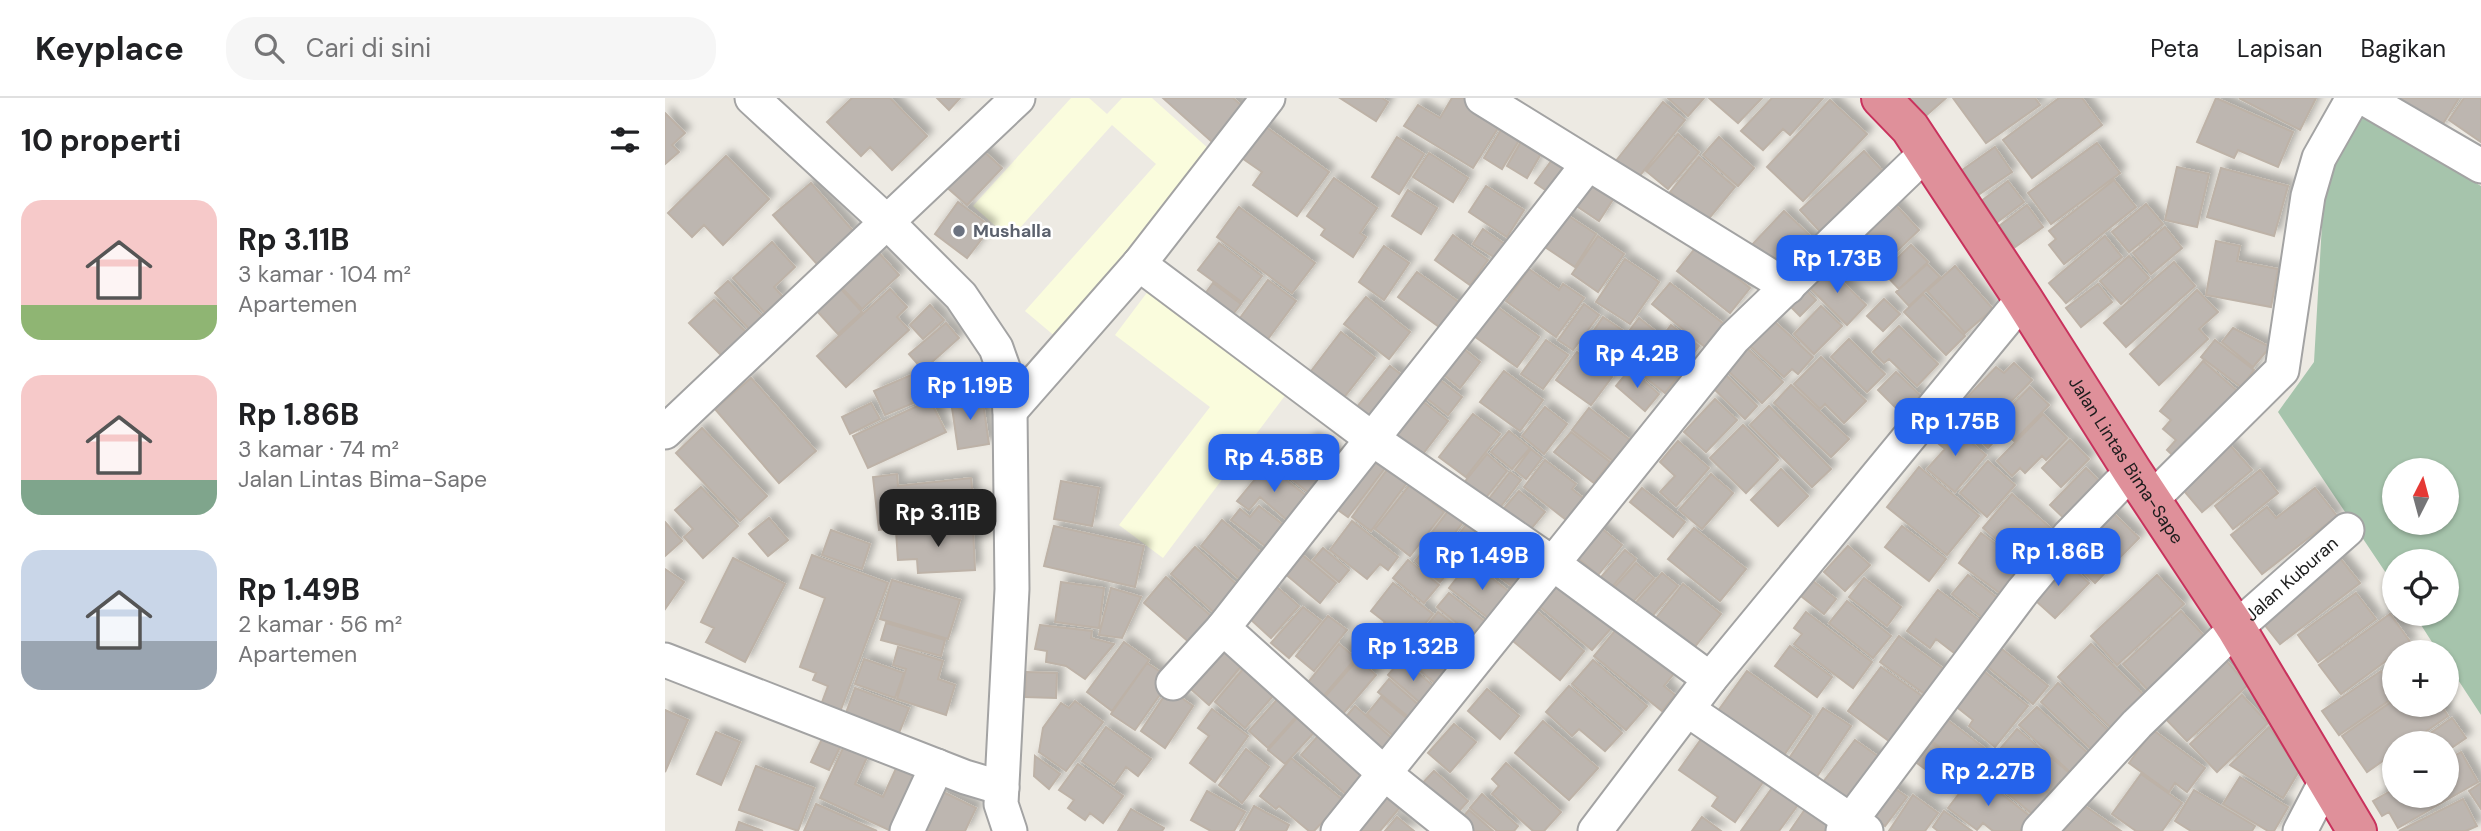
<!DOCTYPE html>
<html lang="id">
<head>
<meta charset="utf-8">
<style>
	body { margin:0; font-family:"DM Sans",sans-serif; background:#f6f6f6; color:#202124; height:100vh; display:flex; flex-direction:column; font-size:26px; white-space:nowrap }
	* { box-sizing:border-box; margin:0 }
	p { font-size:23px; color:#757577 }
	.icon { flex:none; width:38px; height:38px; fill:none; stroke:currentColor; stroke-width:2; stroke-linecap:round; stroke-linejoin:round }
	.map { position:relative; flex:1; overflow:hidden }
	.sheet { display:flex; flex-direction:column; background:#fff; width:665px }
	.sheet>* { flex:none }
	.needle { width:46px; rotate:6deg }
	.controls { position:absolute; left:1717px; top:360px; display:grid; gap:14px }
	.controls a { display:grid; place-items:center; width:77px; height:77px; border-radius:50%; background:#fff; box-shadow:0 2px 5px #0004; font-size:35px }
	.price { position:absolute; translate:-50% -60px; padding:0 16px; border-radius:14px; background:#2563eb; color:#fff; font-size:23px; line-height:46px; filter:drop-shadow(0 2px 4px #0008) }
	.price::after { content:''; position:absolute; left:50%; top:42px; width:21px; height:16px; margin-left:-10px; background:inherit; clip-path:polygon(0 0,100% 0,50% 100%) }
	.price.on { background:#222; color:#fff }
	ul { padding:0; list-style:none }
	li { display:flex; align-items:center; gap:21px; height:175px; padding:0 21px }
	li span { display:grid; place-items:center; flex:none; width:196px; height:140px; border-radius:21px; color:#555 }
	li>.icon { margin-inline-start:auto }
	span .icon { width:84px; height:84px; fill:#fffc; stroke-width:1 }
	li b { font-size:30px }
	h2 { display:flex; justify-content:space-between; align-items:center; height:84px; padding:0 21px; font-size:30px }
	header { display:flex; align-items:center; gap:42px; box-sizing:border-box; height:98px; padding:0 35px; background:#fff; border-bottom:2px solid #e0e0e0 }
	header strong { font-size:33px }
	nav { display:flex; gap:38px; margin-inline-start:auto; font-size:24px }
	.search { width:490px; height:63px; background:#f6f6f6; display:flex; align-items:center; gap:18px; box-sizing:border-box; padding:0 24px; border-radius:28px; color:#757577; font-size:26px }
	main { display:flex; flex:1; min-height:0 }
	.map>svg:first-child { display:block }
	.education { fill:#fafcdd }
	.cemetery { fill:#a6c4ac; fill-rule:evenodd }
	.building { fill:#bdb6b0; stroke:#bdb2a7; stroke-width:2; filter:url(#shadow) }
	.lines { fill:none; stroke-linecap:round; stroke-linejoin:round }
	.minor-casing { stroke:#a3a3a3; stroke-width:37 }
	.highway-casing { stroke:#c9325d; stroke-width:42 }
	.minor { stroke:#fff; stroke-width:33 }
	.highway { stroke:#df909a; stroke-width:38 }
	.worship-dot { fill:#6b7280; stroke:#fff; stroke-width:2.5 }
	.labels { text-anchor:middle; dominant-baseline:central; stroke-width:5; stroke-linejoin:round; paint-order:stroke }
	.worship-label { font-size:18px; font-weight:bold; fill:#5b616d; stroke:#fff; text-anchor:start }
	.street-label { font-size:18px; fill:#1c1c1c; stroke:#fff }
</style>
</head>
<body>
<header>
<strong>Keyplace</strong>
<div class="search"><svg class="icon" aria-label="search" viewBox="0 0 24 24"><circle cx="10" cy="10" r="6"/><path d="M15 15l6 6"/></svg>Cari di sini</div>
<nav><a>Peta</a><a>Lapisan</a><a>Bagikan</a></nav>
</header>
<main>
<section class="sheet">
<h2>10 properti<svg class="icon" aria-label="filters" viewBox="0 0 24 24"><path d="M4 7h16M4 17h16"/><circle cx="9" cy="7" r="2"/><circle cx="15" cy="17" r="2"/></svg></h2>
<ul>
<li><span style="background:linear-gradient(#f6c9c9 75%,#8fb573 0)"><svg class="icon" aria-label="home" viewBox="0 0 24 24"><path d="M3 11l9-7 9 7M6 9v11h12V9"/></svg></span><div><b>Rp 3.11B</b><p>3 kamar · 104 m²</p><p>Apartemen</p></div></li>
<li><span style="background:linear-gradient(#f6c9c9 75%,#7fa58c 0)"><svg class="icon" aria-label="home" viewBox="0 0 24 24"><path d="M3 11l9-7 9 7M6 9v11h12V9"/></svg></span><div><b>Rp 1.86B</b><p>3 kamar · 74 m²</p><p>Jalan Lintas Bima-Sape</p></div></li>
<li><span style="background:linear-gradient(#c9d6e8 65%,#9aa5b1 0)"><svg class="icon" aria-label="home" viewBox="0 0 24 24"><path d="M3 11l9-7 9 7M6 9v11h12V9"/></svg></span><div><b>Rp 1.49B</b><p>2 kamar · 56 m²</p><p>Apartemen</p></div></li>
</ul>
</section>
<div class="map">
<svg width="1816" height="733" viewBox="0 0 1816 733">
	<defs>
		<filter id="shadow"><feDropShadow dx="6" dy="-6" stdDeviation="3.5" flood-color="#0004"/></filter>
	</defs>
	<rect width="100%" height="100%" fill="#edeae3"/>
	<!-- education -->
	<path class="education" d="M406,0h18l18,16 15,-16h30l67,60 -162,180 -32,-27 131,-147 -44,-39 -102,114 -37,-33z
		M484,192l138,103 -124,165 -44,-33 91,-118 -95,-72z"/>
	<!-- cemetery -->
	<path class="cemetery" d="M1698,18l118,70v529l-34,-52v-10h-8l-25,-39h33v-52h-53v23l-116,-173 36,-50 9,-155 10,-44zM1729,373h53v52h-53z"/>
	<!-- building -->
	<path class="building" d="M187,0h38l37,38 -35,34 -22,-23 -9,9 -34,-34z
		M272,0h23l-11,12z
		M498,0h70l18,16 -31,35z
		M675,0h42l6,4 -12,19z
		M787,0h12l41,19 -32,51 -69,-42 14,-21 22,13z
		M1003,0h36l-16,18z
		M1044,0h53l-24,25z
		M1107,0h51l-33,37 -7,-6 -20,21 -22,-19z
		M1245,0h36l-24,21 -16,-18z
		M1288,0h82l5,7 -54,38z
		M1394,0h23l20,27 -70,53 -29,-38z
		M1551,0l77,34 -15,35 -40,-17 -4,8 -37,-16z
		M1574,0h77l-16,32z
		M1724,0h70l-20,32z
		M1799,0h17v44l-32,-22z
		M1165,2l37,34 -64,67 -36,-34z
		M998,4l22,18 -48,59 -22,-17z
		M0,15l20,20 -13,12 7,7 -14,12z
		M842,22l18,10 -23,39 -18,-11z
		M597,26l67,48 -32,44 -44,-31 9,-13 -23,-16z
		M861,35l20,12 -19,33 -20,-12z
		M1013,36l21,18 -31,37 -22,-18z
		M732,39l27,17 -25,40 -27,-17z
		M1054,39l35,31 -16,18 -35,-31z
		M1432,45l23,30 -69,51 -23,-31z
		M314,49l23,21 -35,37 -23,-20z
		M1330,49l17,25 -37,25 -17,-24z
		M1199,53l26,28 -64,59 -26,-28z
		M764,55l39,25 -15,24 -40,-25z
		M892,55l19,13 -22,30 -19,-13z
		M61,58l43,43 -46,46 -19,-20 -12,12 -24,-24z
		M1034,59l36,30 -29,35 -36,-30z
		M1512,69l32,7 -12,53 -32,-7z
		M1556,70l67,18 -14,50 -67,-19z
		M669,80l43,30 -17,25 6,4 -13,20 -32,-22 4,-6 -18,-13z
		M919,80l30,20 -15,23 -30,-20z
		M1449,82l22,27 -72,57 -15,-19 7,-6 -7,-8z
		M1343,83l16,21 -28,21 -16,-21z
		M146,85l43,49 -37,32 -44,-49z
		M821,88l38,24 -17,27 -38,-25z
		M743,92l29,18 -16,26 -29,-18z
		M1227,103l27,29 -51,49 -28,-29z
		M293,104l33,25 -24,31 -32,-24z
		M1481,106l17,20 -34,28 -17,-20z
		M1362,107l16,22 -28,20 -16,-21z
		M574,109l76,56 -23,30 -75,-56z
		M896,113l35,23 -21,33 -36,-24z
		M1119,113l33,31 -34,37 -34,-31z
		M1500,129l17,21 -31,26 -18,-21z
		M818,131l26,18 -9,14 -27,-17z
		M788,137l35,25 -18,25 -35,-25z
		M933,138l26,18 -26,38 -26,-18z
		M1440,138l17,21 -56,46 -17,-20z
		M1551,143l24,5 -3,15 41,8 -7,38 -65,-12z
		M107,144l23,25 -21,20 9,10 -18,16 -32,-35z
		M554,145l43,33 -20,26 -44,-32z
		M1246,147l17,17 -29,27 -16,-17z
		M719,148l25,17 -25,37 -25,-18z
		M1032,148l53,42 -20,25 -53,-42z
		M214,155l20,22 -37,34 -20,-21z
		M1464,158l20,22 -28,26 -21,-23z
		M960,161l34,23 -29,42 -34,-22z
		M1509,164l21,24 -69,61 -22,-24z
		M1262,166l13,13 -31,29 -13,-14z
		M1161,168l40,39 -19,20 -40,-40z
		M1290,168l38,43 -28,24 -38,-42z
		M864,171l30,21 4,-6 21,14 -28,39 -50,-36z
		M752,174l43,31 -18,26 -44,-32z
		M603,182l28,21 -31,42 -28,-21z
		M63,183l36,37 -13,13 -36,-38z
		M548,185l28,21 -14,18 -28,-20z
		M1005,185l54,41 -19,23 -53,-43z
		M1134,185l17,17 -16,16 -17,-17z
		M1433,186l14,18 -31,25 -15,-19z
		M176,191l21,23 -24,22 -21,-23z
		M225,191l17,18 -10,10 12,13 -63,57 -29,-31z
		M1532,192l21,22 -19,17 9,10 -49,46 -29,-31z
		M1258,196l42,42 -19,19 -42,-43z
		M701,199l44,35 -21,27 -45,-35z
		M1219,201l16,15 -17,17 -16,-15z
		M49,202l33,33 -24,24 -34,-34z
		M919,206l15,11 -26,35 -15,-10z
		M265,207l14,15 -21,19 -13,-14z
		M831,208l43,31 -22,30 -43,-31z
		M1156,208l21,20 -28,28 -20,-20z
		M938,219l19,13 -21,32 -20,-13z
		M974,220l20,16 -6,8 33,25 -21,26 -52,-41z
		M1109,223l39,36 -15,17 -6,-5 -8,8 -34,-31z
		M281,225l13,15 -36,32 -14,-16z
		M1006,227l28,21 -12,16 -28,-21z
		M1234,228l39,38 -21,22 -28,-27 -5,4 -11,-11z
		M1568,230l37,19 -17,20 -31,-25z
		M676,234l34,26 -37,47 -33,-26z
		M1184,241l36,35 -18,18 -36,-35z
		M881,242l22,15 -25,34 -22,-15z
		M1550,242l39,30 -13,17 -40,-30z
		M794,247l21,17 -20,26 -21,-17z
		M1082,250l36,34 -21,21 -36,-34z
		M912,254l35,25 -21,28 -35,-25z
		M1156,259l45,44 -22,22 -19,-19 -5,5 -26,-25z
		M1538,263l40,35 -60,69 -16,-15 9,-10 -13,-11 8,-9 -11,-9z
		M1349,265l18,17 -42,43 11,11 -13,14 -36,-35 44,-46 8,6z
		M725,268l21,16 -38,48 -21,-17z
		M965,271l29,25 -14,17 -29,-25z
		M839,273l39,29 -23,31 -40,-29z
		M253,274l10,25 -43,18 -11,-24z
		M1231,274l26,25 -18,19 -26,-26z
		M1060,276l32,32 -12,13 -33,-32z
		M770,278l27,21 -14,18 -27,-21z
		M86,280l65,73 -37,32 -64,-74z
		M1126,287l58,54 -18,18 -57,-54z
		M1365,289l19,18 -35,36 -19,-18z
		M317,298l7,48 -31,5 -7,-48z
		M752,299l31,24 -32,42 -31,-24z
		M1050,301l22,21 -31,32 -22,-20z
		M265,302l16,32 -78,36 -15,-32z
		M206,305l9,16 -30,15 -8,-17z
		M1104,308l62,63 -19,18 -62,-62z
		M880,309l22,17 -23,30 -22,-18z
		M924,310l41,32 -17,21 -41,-31z
		M808,316l27,20 -34,43 -27,-20z
		M1378,316l24,24 -21,22 -4,-4 -17,17 -5,-5 -8,8 -15,-15z
		M1284,326l37,31 -31,37 -28,-23 18,-20 -11,-9z
		M1078,327l35,35 -32,33 -36,-35z
		M37,330l65,68 -27,25 -64,-68z
		M844,333l21,17 -18,21 -21,-17z
		M906,334l39,30 -16,21 -40,-31z
		M647,341l29,22 -15,20 -30,-22z
		M1405,342l19,19 -28,28 -19,-19z
		M1013,343l31,27 -33,38 -16,-14 15,-16 -15,-14z
		M1564,346l23,26 -50,42 -22,-26z
		M866,351l11,9 -16,21 -11,-9z
		M698,354l22,16 -37,49 -21,-15z
		M822,356l20,17 -23,29 -21,-16z
		M880,362l31,24 -4,5 20,16 -18,21 -50,-39z
		M631,363l27,21 -10,14 -28,-22z
		M1323,363l27,24 -28,32 -27,-24z
		M602,367l41,32 -20,24 -28,-24 -11,13 -12,-9z
		M725,368l19,14 -38,51 -19,-14z
		M1254,369l60,49 -32,39 -60,-48z
		M1421,370l19,19 -35,37 -20,-19z
		M1116,371l27,27 -30,30 -27,-26z
		M1595,372l18,23 -45,36 -18,-23z
		M845,374l11,8 -26,34 -11,-9z
		M232,376l1,12 73,-8 3,29 -14,1 2,12 -83,10 -6,-53z
		M1046,376l22,19 -31,36 -23,-19z
		M751,379l19,15 -6,8 15,12 -34,44 -35,-27z
		M396,383l38,7 -7,38 -38,-7z
		M36,389l37,39 -35,32 -19,-21 9,-8 -18,-19z
		M977,390l43,34 -12,15 -43,-35z
		M1650,390l22,28 -75,58 -31,-39 36,-28 9,11z
		M854,393l26,21 -19,23 -26,-22z
		M1347,396l41,36 -24,26 -17,-15 -6,7 -23,-20z
		M594,408l27,21 -17,22 -38,-29 9,-11 10,8z
		M787,408l15,11 -26,34 -15,-11z
		M1443,410l31,30 -44,45 -32,-30z
		M104,420l19,22 -20,16 -19,-22z
		M557,422l42,35 -22,26 -41,-35z
		M805,422l17,14 -26,33 -17,-14z
		M687,423l46,36 -10,13 -8,-6 -13,15 -37,-29z
		M0,424l17,19 -17,15z
		M931,426l26,21 -24,30 -26,-22z
		M389,428l90,20 -9,41 -91,-21z
		M1237,428l44,33 -17,22 -44,-34z
		M308,429l2,43 -57,3 -1,-14 -19,1 -2,-29z
		M1029,430l52,41 -26,32 -52,-42z
		M166,432l39,14 -8,25 -40,-14z
		M1316,435l47,35 -27,26 -42,-31z
		M833,439l39,28 -20,25 -38,-28z
		M763,448l25,21 -13,15 -25,-21z
		M1183,448l22,19 -25,26 -21,-19z
		M530,449l48,43 -24,27 -48,-43z
		M658,450l26,22 -10,12 -26,-22z
		M960,452l11,9 -24,28 -11,-10z
		M634,454l37,31 -16,20 -37,-31z
		M1670,454l25,31 -80,61 -24,-30z
		M147,457l76,28 -48,129 -19,-7 7,-19 -15,-6 3,-7 -16,-6 25,-69 -25,-10z
		M1395,459l29,26 -34,35 -28,-25z
		M68,460l52,26 -40,78 -39,-20 8,-14 -13,-6z
		M743,462l31,25 -15,18 -31,-25z
		M805,463l46,36 -21,26 -46,-35z
		M971,465l18,15 -23,26 -18,-15z
		M0,471l19,13 -19,27z
		M997,475l16,13 -30,35 -16,-14z
		M1303,477l36,28 -16,19 -36,-28z
		M1492,477l27,29 -67,61 -26,-29z
		M888,478l60,50 -21,24 -59,-49z
		M501,479l52,45 -27,22 -47,-41z
		M1199,480l37,29 -14,19 -38,-29z
		M227,482l68,20 -12,39 -68,-20z
		M1148,483l23,18 -12,15 -23,-18z
		M396,484l43,6 -5,40 -44,-6z
		M728,485l40,31 -30,37 -26,-20 8,-9 -14,-11z
		M1018,486l38,30 -28,35 -37,-31z
		M612,489l22,19 -28,32 -22,-20z
		M446,490l30,9 -19,41 -23,-3z
		M1273,492l49,36 -25,33 -26,-20 -6,9 -23,-17z
		M784,495l40,32 -11,15 -41,-33z
		M1691,495l20,26 -58,43 -20,-27z
		M1182,503l44,35 -18,22 -44,-35z
		M866,508l53,45 -24,29 -53,-44z
		M638,509l18,14 -32,37 -18,-15z
		M1516,513l25,27 -58,52 -25,-26z
		M773,514l37,29 -13,18 -38,-30z
		M1141,514l66,50 -19,26 -59,-44 8,-10 -8,-6z
		M1725,516l21,29 -17,10v2l-53,39 -22,-29z
		M663,518l19,14 -33,41 -18,-15z
		M959,522l56,46 -16,20 11,9 -13,16 -68,-55z
		M221,525l59,17 -4,16 -60,-16z
		M375,527l52,6 -1,7 23,6 -29,35 -19,-13 -20,-4 1,-11 -12,-2z
		M1234,538l49,36 -19,25 -49,-35z
		M757,539l37,32 -17,20 -38,-32z
		M562,543l21,17 -39,47 -24,-21z
		M459,544l25,18 -37,51 -25,-19z
		M674,546l17,14 -35,41 -16,-13z
		M1426,546l56,54 -33,33 -56,-54z
		M1125,548l42,31 -15,20 -42,-31z
		M233,549l45,14 -5,18 17,6 -9,30 -49,-16 9,-30 -13,-4z
		M1337,551l46,37 -15,18 -45,-37z
		M1557,558l26,29 -61,56 -27,-28z
		M199,561l40,14 -9,25 -40,-14z
		M693,561l18,16 -34,40 -19,-16z
		M737,561l37,32 -14,16 -37,-32z
		M928,562l54,46 -21,24 -54,-46z
		M584,564l31,26 -35,40 -30,-26z
		M482,565l24,16 -36,51 -24,-16z
		M1216,569l41,29 -33,45 -41,-30z
		M1316,571l47,37 -33,41 -26,-21 4,-6 -20,-16z
		M1082,573l64,45 -31,45 -65,-46z
		M1716,573l13,18v8l-55,38 -17,-24z
		M361,574l31,1 -1,25 -31,-1z
		M724,581l32,28 -10,12 -33,-27z
		M1393,585l53,50 -18,18 -52,-49z
		M904,588l53,47 -17,18 -26,-22 -7,7 -26,-24z
		M190,590l54,20 -10,25 -53,-20z
		M504,591l24,17 -28,42 -24,-17z
		M822,591l32,27 -19,23 -32,-28z
		M618,595l19,17 -34,38 -19,-17z
		M1577,597l26,28 -51,49 -27,-28z
		M716,599l29,24 -14,17 -29,-24z
		M1729,602v5h47l7,11 -40,28h-14v9l-27,19 -25,-36z
		M410,603l28,21 -37,49 -27,-19 4,-24 18,-25 8,5z
		M690,608l39,34 -9,10 -7,-6 -6,8 -32,-28z
		M1372,609l53,48 -18,19 -53,-49z
		M1158,610l28,18 -35,52 -28,-18z
		M547,611l36,27 -33,46 -25,-19 19,-27 -11,-8z
		M0,612l23,10 -23,52z
		M638,613l17,15 -35,38 -17,-14z
		M1276,617l46,35 -16,21 -46,-35z
		M1787,620l14,20 -19,13v-7h-32z
		M878,623l55,47 -29,32 -54,-47z
		M789,626l22,18 -26,30 -22,-19z
		M441,629l45,32 -13,17 -12,-9 -12,17 -32,-23z
		M661,629l47,40 -25,29 -47,-41z
		M1604,629l30,44 -16,27 -53,-33z
		M1352,631l55,46 -18,20 -54,-46z
		M1488,632l52,38 -18,24 -12,-9 -6,9 -40,-29z
		M1042,633l61,44 -33,47 -23,-16 6,-9 -39,-27z
		M51,634l24,10 -19,43 -24,-11z
		M157,641l18,8 -11,23 -18,-8z
		M1190,642l31,22 -35,46 -31,-22z
		M1263,643l39,28 -15,20 -39,-29z
		M180,646l23,11 -13,29 28,13 15,-33 26,11 -33,56 -71,-33z
		M581,651l23,18 -27,36 -23,-18z
		M1333,653l55,46 -17,20 -56,-46z
		M1796,654l17,30 -80,46 -9,-16 -7,4 -9,-15 21,-12v7h53v-36z
		M370,658l25,18 -11,15 -15,-13z
		M626,660l54,44 -15,19 -4,-3 -12,13h-5l-30,-25 -3,3 -16,-13z
		M841,665l55,49 -17,19h-11l-41,-37 7,-8 -7,-7z
		M413,666l45,32 -20,27 -13,-10 -5,7 -17,-12 6,-8 -15,-10z
		M91,668l58,22 -16,43 -59,-21z
		M769,673l34,30 -17,19 -34,-31z
		M1310,675l56,44 -11,14h-27l-10,-8 -6,7 -29,-22z
		M1476,676l41,29 -20,28h-26l-24,-17z
		M1575,679l48,30 -14,24h-6l-45,-27z
		M1222,685l20,14 -22,29 -19,-14z
		M1816,685v26l-12,-18z
		M1110,686l25,18 -21,29h-38z
		M1529,692l61,36 -3,5h-61l-16,-10z
		M276,693l35,17 -11,23h-44z
		M542,693l38,21 -11,19h-23l-20,-11z
		M721,694l16,13 -22,26h-28z
		M817,696l36,32 -4,5h-17l-27,-23z
		M1248,697l25,18 -13,18h-36z
		M1798,701l14,27 -11,5h-67z
		M151,706l61,27h-73z
		M1417,706l39,27h-57z
		M1143,707l31,26h-49z
		M589,708l35,19 -3,6h-46z
		M466,711l33,19 -2,3h-44z
		M804,712l24,21h-34l-5,-4z
		M1279,713l28,20h-34l-5,-4z
		M732,719l17,14h-29z
		M1037,719l19,14h-29z
		M74,724l24,9h-27z"/>
	<g class="lines">
		<defs>
			<g id="minor">
				<path d="M87,0l135,124 74,74 35,52 11,31 3,32 2,178 -11,215 9,27"/>
				<path d="M817,0l306,189"/>
				<path d="M1699,0l117,68"/>
				<path d="M474,166l232,174 181,125 158,116"/>
				<path d="M345,313l129,-147 129,-166"/>
				<path d="M0,334l353,-334"/>
				<path d="M1487,401l130,-129 26,-174 11,-38 34,-60"/>
				<path d="M0,562l300,117 37,11"/>
				<path d="M508,585l50,-55"/>
				<path d="M1023,612l178,121"/>
				<path d="M242,733l30,-65"/>
				<path d="M673,733l396,-493 192,-185"/>
				<path d="M791,733l-71,-57 -162,-146c121,-155 245,-308 365,-464"/>
				<path d="M930,733l115,-152 313,-380"/>
				<path d="M1178,733l180,-240 45,-54 64,-66"/>
				<path id="s1" d="M1374,733l98,-107 99,-96 111,-98"/>
				<path d="M1635,733l27,-52"/>
			</g>
			<g id="highway">
				<path id="s2" d="M1216,0l29,30 113,171 109,172 104,157 121,203"/>
			</g>
		</defs>
		<!-- minor casing -->
		<use href="#minor" class="minor-casing"/>
		<!-- highway casing -->
		<use href="#highway" class="highway-casing"/>
		<!-- minor -->
		<use href="#minor" class="minor"/>
		<!-- highway -->
		<use href="#highway" class="highway"/>
	</g>
	<!-- markers -->
	<circle class="worship-dot" cx="294" cy="133" r="7"/>
	<g class="labels">
		<!-- worship labels -->
		<g class="worship-label">
			<text x="308" y="133">Mushalla</text>
		</g>
		<!-- street labels -->
		<g class="street-label">
			<text stroke="none"><textPath href="#s2" startOffset="438">Jalan Lintas Bima-Sape</textPath></text>
			<text stroke="none"><textPath href="#s1" startOffset="357">Jalan Kuburan</textPath></text>
		</g>
	</g>
</svg>
<div class="controls">
<a><svg class="needle" viewBox="-14 -14 28 28"><path d="M0-13l5 13h-10z" fill="#e53935"/><path d="M0 13l5-13h-10z" fill="#757577"/></svg></a>
<a><svg class="icon" aria-label="locate" viewBox="0 0 24 24"><circle cx="12" cy="12" r="6"/><path d="M12 2v4M12 18v4M2 12h4M18 12h4"/></svg></a>
<a>+</a>
<a>−</a>
</div>
<b class="price" style="left:1172px;top:197px">Rp 1.73B</b>
<b class="price" style="left:972px;top:292px">Rp 4.2B</b>
<b class="price" style="left:305px;top:324px">Rp 1.19B</b>
<b class="price" style="left:1290px;top:360px">Rp 1.75B</b>
<b class="price" style="left:609px;top:396px">Rp 4.58B</b>
<b class="price on" style="left:273px;top:451px">Rp 3.11B</b>
<b class="price" style="left:1393px;top:490px">Rp 1.86B</b>
<b class="price" style="left:817px;top:494px">Rp 1.49B</b>
<b class="price" style="left:748px;top:585px">Rp 1.32B</b>
<b class="price" style="left:1323px;top:710px">Rp 2.27B</b>
</div>
</main>
</body>
</html>
